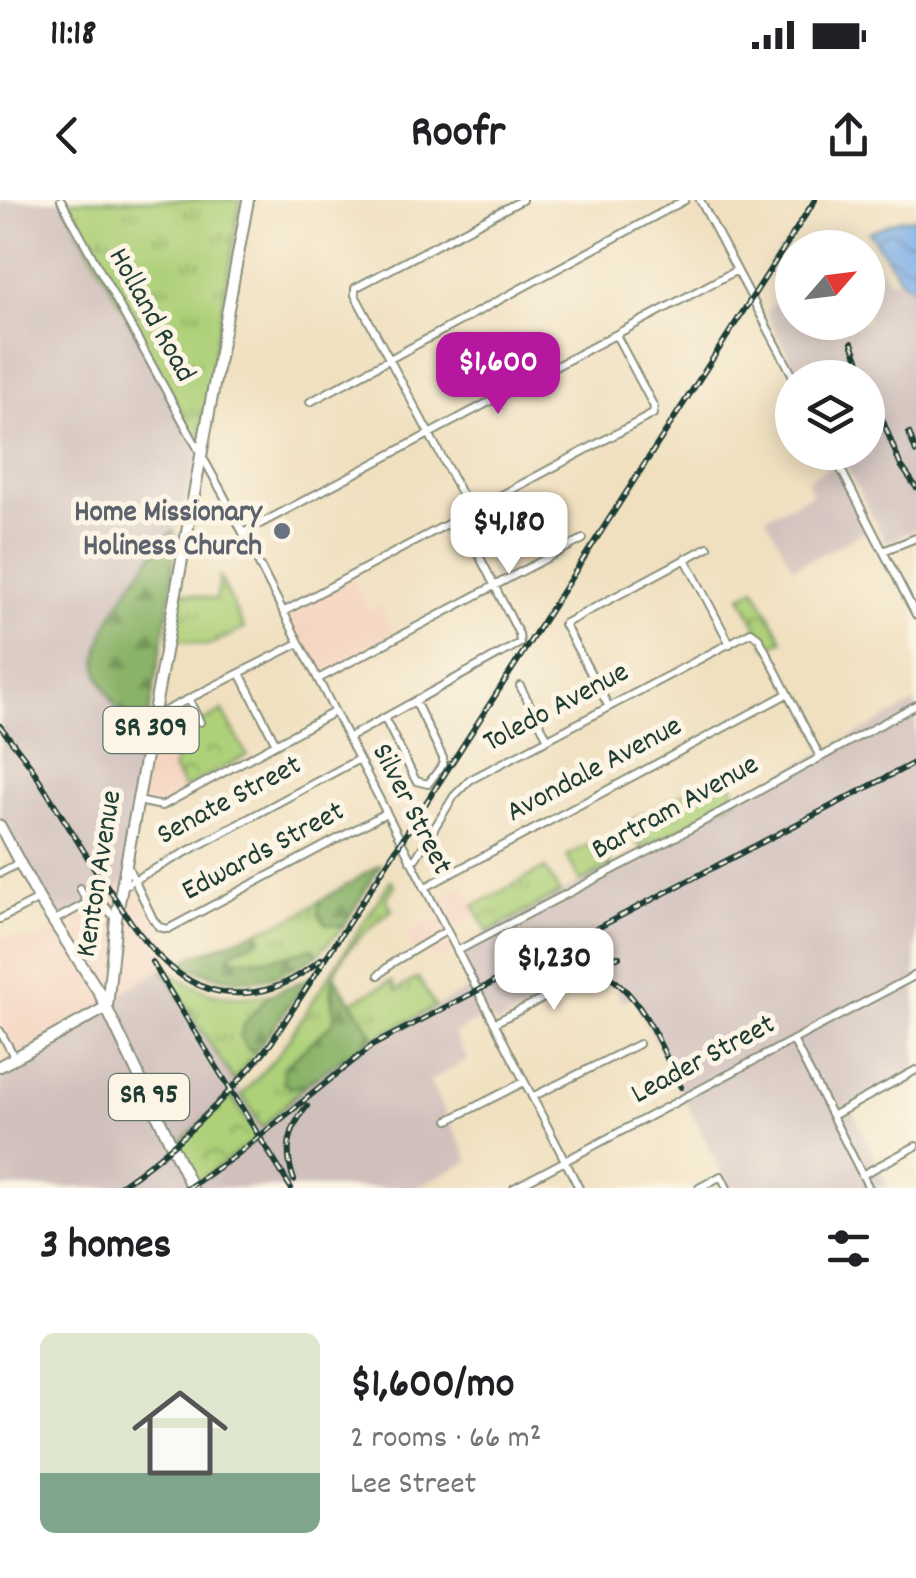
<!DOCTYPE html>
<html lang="en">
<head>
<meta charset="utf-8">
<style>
	body { margin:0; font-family:Dekko,sans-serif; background:#f2f2f2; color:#202124; height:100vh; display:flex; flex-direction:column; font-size:38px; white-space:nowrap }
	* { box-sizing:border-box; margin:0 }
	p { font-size:32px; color:#757577 }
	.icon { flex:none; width:55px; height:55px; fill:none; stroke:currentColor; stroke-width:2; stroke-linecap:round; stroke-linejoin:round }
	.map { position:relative; height:988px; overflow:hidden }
	.details { display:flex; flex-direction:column; background:#fff; flex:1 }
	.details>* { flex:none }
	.needle { width:65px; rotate:62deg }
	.controls { position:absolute; left:775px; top:30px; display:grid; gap:20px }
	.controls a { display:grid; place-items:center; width:110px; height:110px; border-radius:50%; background:#fff; box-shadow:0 5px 25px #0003; font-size:50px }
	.price { position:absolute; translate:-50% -85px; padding:0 22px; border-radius:20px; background:#fff; color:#222; font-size:32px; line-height:65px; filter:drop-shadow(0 2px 5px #0008) }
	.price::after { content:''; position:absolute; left:50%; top:60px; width:30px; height:22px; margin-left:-15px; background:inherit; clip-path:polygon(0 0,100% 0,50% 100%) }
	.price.active { background:#b5179e; color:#fff }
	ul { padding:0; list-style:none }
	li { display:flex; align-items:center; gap:30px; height:250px; padding:0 40px }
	li span { display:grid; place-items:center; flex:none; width:280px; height:200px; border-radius:15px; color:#555 }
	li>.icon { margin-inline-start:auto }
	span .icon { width:120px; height:120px; fill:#fffc; stroke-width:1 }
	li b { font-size:42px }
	h2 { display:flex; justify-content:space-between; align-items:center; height:120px; padding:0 40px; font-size:42px }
	.status { display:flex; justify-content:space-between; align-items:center; height:70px; padding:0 50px; background:#fff; direction:ltr }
	.status svg { height:28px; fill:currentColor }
	header { display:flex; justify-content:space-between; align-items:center; height:130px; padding:0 40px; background:#fff; font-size:45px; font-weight:700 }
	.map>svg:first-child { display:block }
	.built { fill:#f4d3c0 }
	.industrial { fill:#d0c0bc }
	.grass { fill:url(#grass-tufts); stroke:#668656; stroke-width:2.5 }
	.forest { fill:url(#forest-firs); stroke:#54784e; stroke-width:2.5 }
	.park { fill:url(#park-crowns); stroke:#668656; stroke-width:2.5 }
	.water { fill:url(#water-waves); stroke:#4e768e; stroke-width:2.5 }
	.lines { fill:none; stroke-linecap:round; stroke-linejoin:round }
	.minor-casing { stroke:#888e7a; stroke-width:10 }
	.major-casing { stroke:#888e7a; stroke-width:14 }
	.minor { stroke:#fff; stroke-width:6 }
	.major { stroke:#fff; stroke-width:10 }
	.rail-casing { stroke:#1f3d34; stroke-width:6 }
	.rail { stroke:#fcf5e5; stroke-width:2.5; stroke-dasharray:8; stroke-linecap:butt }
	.worship-dot { fill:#6b7280; stroke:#fcf5e5; stroke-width:4 }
	.labels { text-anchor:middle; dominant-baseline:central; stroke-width:10; stroke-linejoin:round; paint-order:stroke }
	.shield { fill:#fcf5e5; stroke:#617469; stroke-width:2.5 }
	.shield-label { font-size:28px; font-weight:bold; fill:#1f3d34 }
	.street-label { font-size:30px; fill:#1f3d34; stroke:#fcf5e5 }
	.worship-label { font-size:30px; font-weight:bold; fill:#5b616d; stroke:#fcf5e5; text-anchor:end }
</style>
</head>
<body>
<div class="status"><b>11:18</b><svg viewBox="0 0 49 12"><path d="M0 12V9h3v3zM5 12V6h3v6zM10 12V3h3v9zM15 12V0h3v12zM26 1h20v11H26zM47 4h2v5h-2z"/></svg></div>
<header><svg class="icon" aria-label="back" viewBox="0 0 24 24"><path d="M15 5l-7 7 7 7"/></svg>Roofr<svg class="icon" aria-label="share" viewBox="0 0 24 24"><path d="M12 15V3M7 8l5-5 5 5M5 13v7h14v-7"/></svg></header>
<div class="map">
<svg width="916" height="988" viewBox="0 0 916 988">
	<defs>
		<pattern id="grass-tufts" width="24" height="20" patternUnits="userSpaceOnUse" patternTransform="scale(2.5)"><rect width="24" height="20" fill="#add078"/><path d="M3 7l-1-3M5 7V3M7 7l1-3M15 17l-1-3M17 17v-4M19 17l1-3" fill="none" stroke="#8caa63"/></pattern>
		<pattern id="forest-firs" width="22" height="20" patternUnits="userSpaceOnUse" patternTransform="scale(2.5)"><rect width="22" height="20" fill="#8ab268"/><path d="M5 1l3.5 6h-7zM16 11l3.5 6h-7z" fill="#709256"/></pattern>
		<pattern id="park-crowns" width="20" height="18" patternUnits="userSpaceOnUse" patternTransform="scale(2.5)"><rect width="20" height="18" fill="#add078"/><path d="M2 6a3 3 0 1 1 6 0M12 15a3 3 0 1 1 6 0" fill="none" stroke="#8caa63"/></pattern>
		<pattern id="water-waves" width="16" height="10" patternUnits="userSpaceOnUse" patternTransform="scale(2.5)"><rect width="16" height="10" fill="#7caee8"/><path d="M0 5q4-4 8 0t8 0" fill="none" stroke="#658fbd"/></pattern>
	</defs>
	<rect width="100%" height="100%" fill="#fcf5e5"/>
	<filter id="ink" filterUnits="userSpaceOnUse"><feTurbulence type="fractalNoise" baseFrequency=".01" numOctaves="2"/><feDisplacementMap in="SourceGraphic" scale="20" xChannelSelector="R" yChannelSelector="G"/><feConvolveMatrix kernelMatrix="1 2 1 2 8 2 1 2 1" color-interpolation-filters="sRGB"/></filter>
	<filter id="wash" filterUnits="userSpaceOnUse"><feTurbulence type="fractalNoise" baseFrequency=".0048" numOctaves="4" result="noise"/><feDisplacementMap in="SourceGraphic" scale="40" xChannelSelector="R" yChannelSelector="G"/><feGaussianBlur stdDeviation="2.25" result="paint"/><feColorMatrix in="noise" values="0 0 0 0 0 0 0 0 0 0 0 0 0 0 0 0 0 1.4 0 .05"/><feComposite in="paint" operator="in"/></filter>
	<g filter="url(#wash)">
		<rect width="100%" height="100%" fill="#f0e0c0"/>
		<!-- built -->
		<path class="built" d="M352,378l17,32 10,-5 16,30 -72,38 -5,-1 -30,-56 3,-5z
			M148,519l38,9 -13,40 14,26 -24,13 -26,-6z
			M131,680l47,79 -56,31 -9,9 -98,59 -15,-30v-92l35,4 22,-12 -3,-5z
			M463,686l15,27 -30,16 9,19 -22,12 -10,-17 -12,7 -8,-15 34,-18 -7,-15z"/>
		<!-- industrial -->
		<path class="industrial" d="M0,0h63l137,249 -25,84 -4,-1 -71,147 30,53 4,29 10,3 -17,93 4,23 -77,43 -54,-97z
			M868,51l19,28 15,2 14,8v241l-30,12 -47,-89 29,-1v-74l-68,-1 -34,-64 26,-35v44h76z
			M835,264l34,66 -76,38 -27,-51 46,-23 -5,-14z
			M916,502v368l-66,36 39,82h-159l-97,-191 -11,5 -13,-26 -8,-5 -105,54 -7,-11 -35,20 14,26 -39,21 41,80 -55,27h-415v-121l162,-99 101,160 43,-44 64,-44 105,-54 -16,-34 29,-20z"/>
		<!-- grass -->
		<path class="grass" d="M63,0h178l-40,233 -7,5z
			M220,377l24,52 -37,17 -38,-8 8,-47 39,9z
			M725,572l13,25 -96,52 -14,-27z
			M597,640l14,26 -30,16 -14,-26z
			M545,668l15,25 -72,39 -14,-26z
			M391,680l4,6 -9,12 6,12c-25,20 -59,46 -61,81 -1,10 4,19 3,31l-50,45 6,21 16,-4 -44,44 -20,-33 38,-43z
			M320,701l-2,11 8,12 18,2 -27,29 -4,-7c-30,9 -55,16 -86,9l6,-6 28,-13 -3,-7 37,-14z
			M162,768c41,25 59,34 107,27l-26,32 7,24 9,-4 -25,34z
			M418,778l17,29 -65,33 3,-6 -21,-32 40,-21 4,9z"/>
		<!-- forest -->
		<path class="forest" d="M171,332l4,1 -3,57 -32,173 -6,-2c-1,-10 -1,-22 -5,-31 -8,-19 -23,-36 -30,-55 -12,-42 48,-113 72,-143z
			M381,664l-37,62 -18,-2 -8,-12 2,-11z
			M258,731l3,7 -28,13 -5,6c30,7 56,0 86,-9l3,7c-50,32 -74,31 -130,12l-1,-8z
			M334,776l39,58 -3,6 -64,44 -16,4 -7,-7 1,-14 50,-45c2,-17 -4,-29 0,-46z
			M309,778l-50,69 -9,4 -10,-13 3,-12 26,-31z"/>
		<!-- park -->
		<path class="park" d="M755,388l28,52 -15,8 -27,-52z
			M223,511l24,44 -63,34 -11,-21 12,-37z
			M231,895l26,43 -61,45 -18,-38z"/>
		<!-- water -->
		<path class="water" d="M916,18v71l-14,-8 -33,-49 32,-13z"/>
	</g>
	<g filter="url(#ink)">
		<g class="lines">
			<defs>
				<path id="minor" d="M61,0l162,294 356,694
					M700,0l94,178
					M310,202l375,-202
					M832,252l84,163
					M471,312l-116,-217v-7l167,-88
					M243,333l494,-263
					M883,351l33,-13
					M685,358l45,86
					M283,412l370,-198 1,-7 -38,-72
					M241,475l35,69
					M318,479l265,-140
					M520,486l28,53
					M189,500l11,22
					M609,507l-45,-83 144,-77
					M153,517l146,-74
					M385,519l31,62 12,3 15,-20v-6l-27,-55
					M348,538l172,-95 -1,-9 -59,-116
					M138,601l24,5 172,-94
					M410,661l6,-3 38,-62 16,-16 281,-148 8,6 61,119
					M127,665l26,54 6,8 9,2 218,-116
					M0,673l19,-10
					M123,686l236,-127
					M80,688l7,15 11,-5 16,19
					M424,688l363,-194
					M0,719l39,-20
					M53,721l34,-18
					M457,751l198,-103 261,-143
					M379,775l13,-12 54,-32
					M494,823l104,-52
					M0,831l15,27
					M793,840l76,148
					M532,897l107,-53
					M832,916l84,-46
					M449,920l75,-38
					M862,975l54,-29
					M514,988l402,-213
					M699,988l22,-12 6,12"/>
				<path id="major" d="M0,626l39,73 60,93 93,196
					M107,807l9,-88 132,-719
					M0,866l107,-59"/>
			</defs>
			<!-- minor casing -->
			<use href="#minor" class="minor-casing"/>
			<!-- major casing -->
			<use href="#major" class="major-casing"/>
			<!-- minor -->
			<use href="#minor" class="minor"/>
			<!-- major -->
			<use href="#major" class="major"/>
			<defs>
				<path id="rail" d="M852,143l13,35
					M868,183l32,81 16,23
					M909,233l7,19
					M0,526l30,39 70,112
					M93,665c37,53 75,134 152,128 31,-2 52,-14 76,-34
					M579,759l40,-2
					M152,762l139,226
					M558,764c74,-4 95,69 123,123
					M294,980c-10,-28 -6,-51 13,-74
					M117,988c59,-40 109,-89 154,-145l544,-843
					M188,988l47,-32 138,-111 543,-283"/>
			</defs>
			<!-- rail casing -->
			<use href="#rail" class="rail-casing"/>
			<!-- rail -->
			<use href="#rail" class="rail"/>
		</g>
	</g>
	<!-- markers -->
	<circle class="worship-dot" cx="282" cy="331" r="10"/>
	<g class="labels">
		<!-- shield labels -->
		<g class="shield">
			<rect x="103.5" y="507" width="95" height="46" rx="8"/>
			<rect x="109" y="874" width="80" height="46" rx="8"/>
		</g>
		<g class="shield-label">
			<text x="151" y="530">SR 309</text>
			<text x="149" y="897">SR 95</text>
		</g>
		<!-- street labels -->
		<g class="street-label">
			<text transform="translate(150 116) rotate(61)">Holland Road</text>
			<text transform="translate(557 509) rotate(-28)">Toledo Avenue</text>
			<text transform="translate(595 571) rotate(-28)">Avondale Avenue</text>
			<text transform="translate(230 602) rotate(-28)">Senate Street</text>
			<text transform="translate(676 609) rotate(-29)">Bartram Avenue</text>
			<text transform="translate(410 610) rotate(63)">Silver Street</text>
			<text transform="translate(264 653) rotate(-28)">Edwards Street</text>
			<text transform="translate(101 674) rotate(-81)">Kenton Avenue</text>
			<text transform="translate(704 861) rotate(-28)">Leader Street</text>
		</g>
		<!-- worship labels -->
		<g class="worship-label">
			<text x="262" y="314">Home Missionary<tspan x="262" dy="34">Holiness Church</tspan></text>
		</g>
	</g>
</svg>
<div class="controls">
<a><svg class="needle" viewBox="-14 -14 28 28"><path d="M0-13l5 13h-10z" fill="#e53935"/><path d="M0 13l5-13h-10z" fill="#757577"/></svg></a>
<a><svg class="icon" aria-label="layers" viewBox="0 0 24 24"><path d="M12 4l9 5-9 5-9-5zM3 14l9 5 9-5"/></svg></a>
</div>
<b class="price active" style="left:498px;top:217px">$1,600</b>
<b class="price" style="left:509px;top:377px">$4,180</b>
<b class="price" style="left:554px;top:813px">$1,230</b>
</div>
<section class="details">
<h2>3 homes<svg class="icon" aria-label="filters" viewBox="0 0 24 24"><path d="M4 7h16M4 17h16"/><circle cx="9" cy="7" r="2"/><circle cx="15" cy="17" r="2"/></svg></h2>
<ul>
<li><span style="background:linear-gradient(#dfe7d0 70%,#7fa58c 0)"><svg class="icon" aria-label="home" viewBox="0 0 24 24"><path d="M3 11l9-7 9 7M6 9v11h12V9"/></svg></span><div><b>$1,600/mo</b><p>2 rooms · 66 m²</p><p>Lee Street</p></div></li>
</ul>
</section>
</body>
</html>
